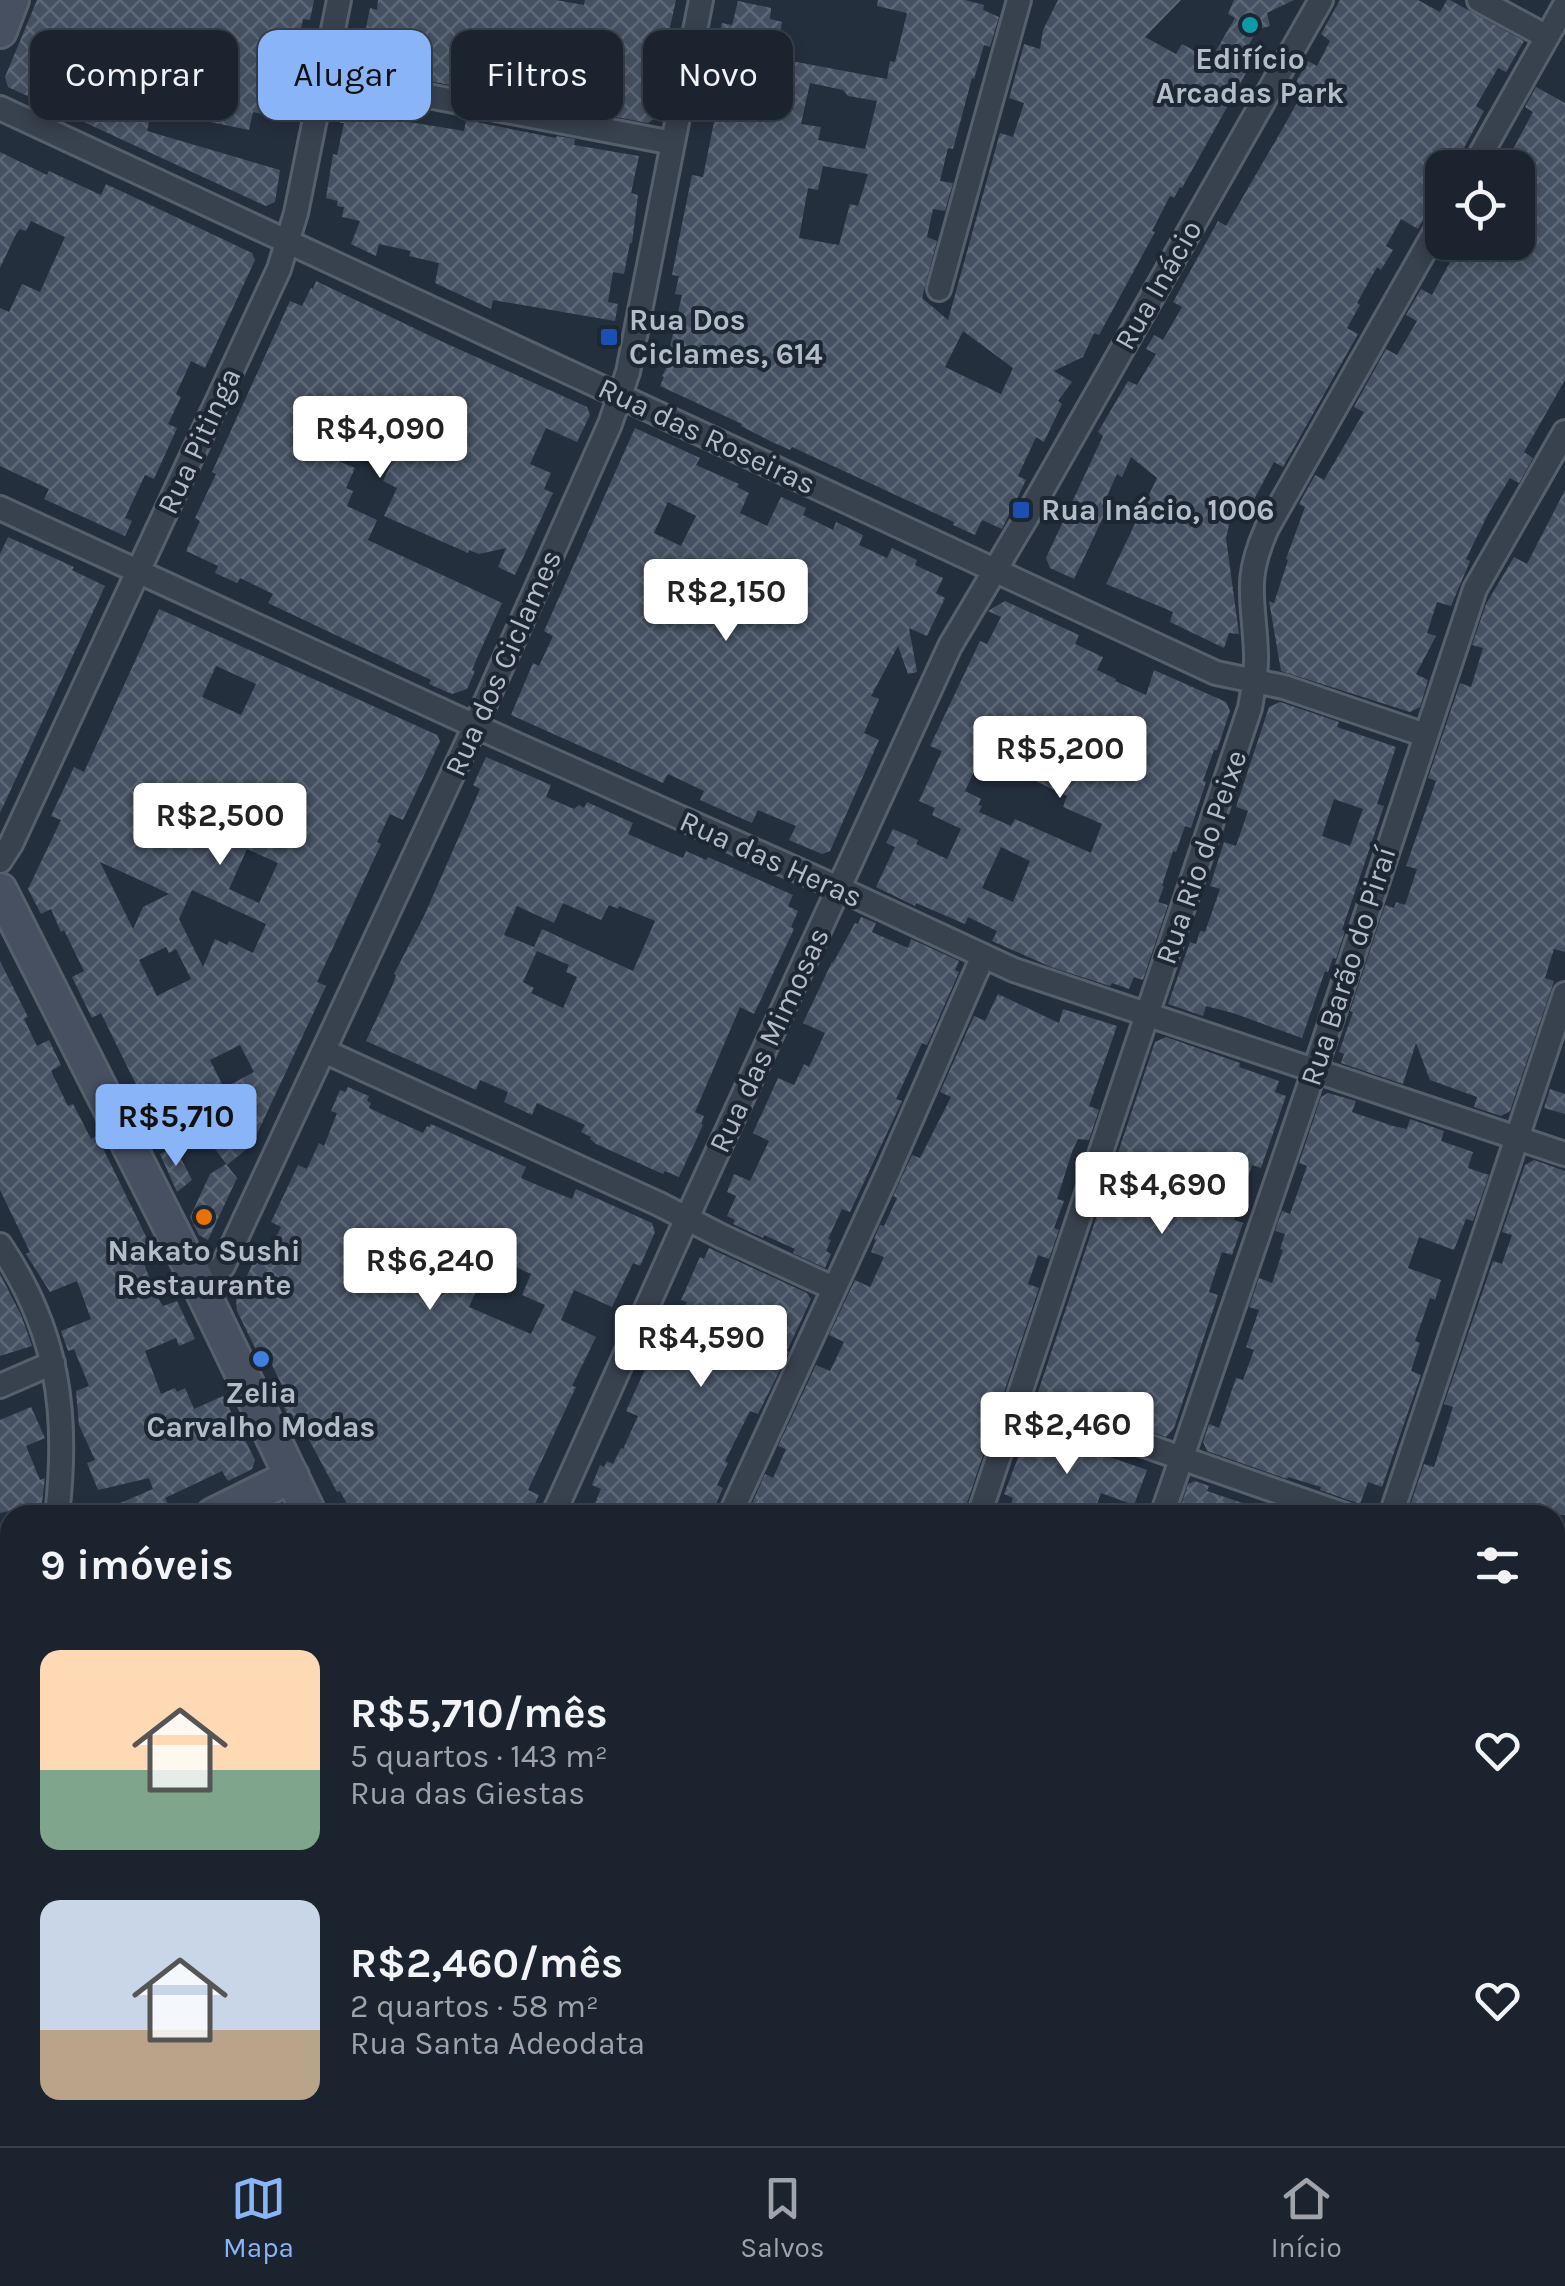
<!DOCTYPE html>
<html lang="pt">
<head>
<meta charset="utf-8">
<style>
	body { margin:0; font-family:Karla,sans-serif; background:#282f3a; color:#f1f3f6; height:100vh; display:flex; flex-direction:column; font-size:38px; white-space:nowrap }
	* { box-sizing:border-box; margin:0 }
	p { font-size:32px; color:#a0a4aa }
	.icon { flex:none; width:55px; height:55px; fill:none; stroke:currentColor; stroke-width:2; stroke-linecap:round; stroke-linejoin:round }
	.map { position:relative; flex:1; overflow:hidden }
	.drawer { position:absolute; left:0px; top:1505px; width:1565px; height:642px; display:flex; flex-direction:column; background:#1b232e; border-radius:30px 30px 0 0; box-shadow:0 5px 15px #0003,0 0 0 2px #39404a }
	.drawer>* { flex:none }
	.banner { position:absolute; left:30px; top:30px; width:1000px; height:90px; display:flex; gap:20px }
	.tools { position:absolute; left:1425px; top:150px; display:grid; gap:20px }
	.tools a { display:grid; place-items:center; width:110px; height:110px; border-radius:20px; background:#1b232e; box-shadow:0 5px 15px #0003,0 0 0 2px #39404a; font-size:50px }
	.price { position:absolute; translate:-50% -85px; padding:0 22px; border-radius:10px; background:#fff; color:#222; font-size:32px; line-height:65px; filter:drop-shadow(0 2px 5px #0008) }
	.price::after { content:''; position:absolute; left:50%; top:60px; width:30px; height:22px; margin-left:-15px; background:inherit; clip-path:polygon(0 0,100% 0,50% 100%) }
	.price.on { background:#8ab4f8; color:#111 }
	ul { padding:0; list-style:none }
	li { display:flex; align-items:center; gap:30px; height:250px; padding:0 40px }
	li span { display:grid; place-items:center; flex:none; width:280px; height:200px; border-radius:20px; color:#555 }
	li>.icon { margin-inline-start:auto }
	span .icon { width:120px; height:120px; fill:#fffc; stroke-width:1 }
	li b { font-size:42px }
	h2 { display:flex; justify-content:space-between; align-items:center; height:120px; padding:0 40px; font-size:42px }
	.pill { padding:0 35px; border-radius:20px; background:#1b232e; box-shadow:0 5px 15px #0003,0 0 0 2px #39404a; font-size:35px; line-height:90px }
	.pill.on { background:#8ab4f8; color:#111 }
	.tab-bar { display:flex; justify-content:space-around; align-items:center; height:140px; border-top:2px solid #39404a; background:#1b232e; font-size:28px; color:#a0a4aa }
	.tab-bar a { display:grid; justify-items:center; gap:5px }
	.tab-bar .on { color:#8ab4f8 }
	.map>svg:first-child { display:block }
	.building { fill:url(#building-cross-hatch); fill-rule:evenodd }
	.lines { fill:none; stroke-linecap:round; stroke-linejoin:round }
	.minor-casing { stroke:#565f6c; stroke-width:28 }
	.secondary-casing { stroke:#565f6c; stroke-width:38 }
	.minor { stroke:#38414e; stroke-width:22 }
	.secondary { stroke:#465061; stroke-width:32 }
	.culture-dot { fill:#0f9aa8; stroke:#1d2633; stroke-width:4 }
	.transit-dot { fill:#1a4fb4; stroke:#1d2633; stroke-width:4 }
	.food-dot { fill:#e8710a; stroke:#1d2633; stroke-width:4 }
	.shop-dot { fill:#3f7fe0; stroke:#1d2633; stroke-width:4 }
	.labels { text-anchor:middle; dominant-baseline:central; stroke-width:8; stroke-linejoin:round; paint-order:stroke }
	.poi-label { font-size:30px; font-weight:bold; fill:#b4bcc9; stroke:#1d2633 }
	.street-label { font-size:30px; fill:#b4bcc9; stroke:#1d2633 }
</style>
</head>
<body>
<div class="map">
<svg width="1565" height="2146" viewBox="0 0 1565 2146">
	<defs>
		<pattern id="building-cross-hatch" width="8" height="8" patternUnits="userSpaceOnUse" patternTransform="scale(2.5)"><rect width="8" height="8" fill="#455162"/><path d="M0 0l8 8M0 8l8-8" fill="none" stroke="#5d6877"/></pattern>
	</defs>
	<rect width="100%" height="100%" fill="#242f3e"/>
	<!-- building -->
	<path class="building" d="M37,0h277l-4,20 -7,-1 -6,30 7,1 -12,60 -23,-5 -2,10 -14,-3 -4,18 -97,-20 -5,21 133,39 -5,32 -9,4 -258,-119 -3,-10z
		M378,0h178l28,5 1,-5h91l-14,64 -12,-2 -6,31 15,3 -4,22 -7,5 -101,-19 2,-10 -22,-5 -23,-4 -1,10 -142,-27 3,-13 -6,-2 2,-16 4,1 6,-30 7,2z
		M878,0h87l19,5 -1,5 16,7 -9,30 -6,-2 -10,34 -2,-1 -19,71 -5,-1 -8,33 13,2 -8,28 -12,-2 -6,28 10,4 -15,57 26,22 52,-187 13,4 11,-34 -15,-5 15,-54 16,5 3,-19 15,-30h123l-36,37 31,17 6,-10 22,12 4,-6 6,4 21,-36 -7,-4 6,-14h60l-27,13 3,13 -12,3 -22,38 10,6 -64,115 -2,-1 -6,11 -4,-2 -18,35 3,1 -56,103 -5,-2 -11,24 -29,14 18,11 -14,19 4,3 -18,38 -8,-5 -18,39 8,4 -24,49 -20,-9 -7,15 -22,-10 1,-3 -162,-75 -2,3 -18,-8 -31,-16 1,-2 -82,-38 4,-9 -2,-1 13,-24 -6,-1 13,-56 -7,-1 4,-18 -7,-1 11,-56 9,-44 11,2 11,-55 -11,-3 5,-27 10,2 9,-47h-10l5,-24 10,2 6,-24 33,7 -1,11 12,3 -2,12 11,2 -5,24 101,19 3,-18 5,1 12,-49 -30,-7zM810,83l33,7 5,6 29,5 -12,48 -47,-9 3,-13 -20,-3zM823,166l45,8 -10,32 -8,-2 -11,41 -40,-7 9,-50 10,2zM963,331l50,37 -12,26 -56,-27z
		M1340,0h78l22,12 7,-12h3l74,41 -18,31 -8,-4 -22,38 8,5 -31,57h-11v17l-24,44 -17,-10 -15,27 7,4 -12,20 -4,-3 -20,36 3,2 -13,23 11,6 -75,133 -9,-5 -23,43 -9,-5 -12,21 -4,17 13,96 -10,-1 -5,15 -54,-26 3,-10 -67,-28 51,-106 -26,-21 -9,20 -5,-3 -15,33 5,2 -33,70 -24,-11 -4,-10 57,-122 -5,-4 30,-51 9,4 19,-31 -10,-5 8,-14 9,5 19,-33 -9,-5 45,-81 8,5 54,-93 22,-39 -10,-5 16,-28 9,5 13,-25 -9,-7z
		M1536,87l29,16v277l-41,72 9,6 -14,25 -9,-5 -22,36 -22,45 4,2 -19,45 -14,-4 -10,31 9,3 -20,38 12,6 -8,27 -10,5 -129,-41 -12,-70 5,2 14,-43 -2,-1 19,-52 -6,-3 16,-29 9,5 40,-68 -10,-5 32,-58 11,6 20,-34 -11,-6 15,-26 11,6 29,-53h57v-74h-15l30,-56 -8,-5z
		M345,97l61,12 -3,12 61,10 2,-11 90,18 1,-2 18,3 -1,6 65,11 -8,37 7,2 -6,48h-2l-6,31 -11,-2 -5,30 10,2 -3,17 -122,-21 -2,9 -56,-26 4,-20 -30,-7 2,-5 -32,-7 -3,12 -25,-12 9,-23 -18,-4 2,-10 -7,-1 1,-5 -12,-3 7,-44 4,1 7,-32h-4z
		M0,152l47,23 2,-4 52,24 5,-11 146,69 3,7 -50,108 -14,-7 -15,33 5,3 -13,27 9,4 -23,51 -9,-4 -20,43 7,3 -7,15 -81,-37 5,-10 -49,-23v-158l9,4 13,-28 18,8 25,-55 -34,-16 -5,10 -6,-2 -4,5 -16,34z
		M316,281l127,61 144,65 3,8 -13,27 -31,-14 -16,36 21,9 -7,16 9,4 -38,82 -17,-8 8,-19 -27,6 -10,-4 -1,3 -84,-37 13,-28 -14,-7 18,-39 -28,-13 -5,11 -31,-13 -12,28 30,13 -9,20 7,3 -6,15 30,14 -9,20 134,63 -25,55 -5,12 3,1 -8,18 -15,5 -23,-10 2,-4 -163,-77 5,-9 -33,-16 -3,5 -22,-10 3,-7 -32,-15 14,-30 -5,-3 21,-44 -4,-2 78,-171 12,5 9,-18 2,1z
		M635,428l65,30 -4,7 43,19 -2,3 12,6 -9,20 27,13 14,-29 25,11 -3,7 30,15 3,-8 27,13 -4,10 28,13 5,-10 25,12 -2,5 28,13 -7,15 9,5 -18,38 -18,-8 8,44 -9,2 -10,-28 -27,50 8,3 -15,34 15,7 -49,111 -8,3 -33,-14 7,-14 -38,-16 -6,13 -52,-23 4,-9 -36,-17 -5,9 -152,-68 22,-52 6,3 14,-30 -9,-5zM668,502l28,14 -15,30 -27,-13z
		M1565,490v462l-11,-3 -9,29 9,3 -44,130 -9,5 -27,-9 3,-10 -47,-17 -14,-37 -13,41 -62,-21 3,-9 -5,-2 14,-40 -3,-1 35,-106 9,3 2,-6 9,3 12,-36 -11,-3 30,-85 -8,-3 32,-95 11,4 12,-39 -11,-3 14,-41 28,-47 13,7z
		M8,537l66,30 -2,3 33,16 -105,227v-259z
		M1005,601l74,34 -4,9 28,13 -6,13 19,9 -1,2 31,14 8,-25 72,32 4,9 -13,39h-3l-11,31 3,1 -15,46 -6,-2 -9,26 -3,-1 -11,35h2l-6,16 10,3 -25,75 -9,-3 -5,12 -17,-6 -2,3 -59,-19 -59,-26 5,-10 -29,-14 -3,7 -49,-21 -1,3 -39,-19 19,-40 -9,-4 7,-14 25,11 -2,4 31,15 14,-30 -29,-14 3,-7 -16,-7 23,-50 -12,-5 50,-105 7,3 14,-27 -13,-6zM987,758l80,38 -4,11 39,17 -11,29 -76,-34 -4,7 -32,-14 3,-6 -4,-1 3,-6 -16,-8 14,-30 5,2zM1001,847l29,14 -17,41 -31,-14z
		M159,609l278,126 3,6 -37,79 -13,-6 -13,28 4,2 -64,138 9,4 -70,150 -10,8 3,3 -22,18 -24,-32 -35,17 -67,-137 -9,5 -20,-41 12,-6 -20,-41 -3,2 -10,-23 -10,5 -13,-25 33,-69 -10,-4 23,-49 10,5zM216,666l40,18 -15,31 -39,-18zM247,849l31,14 -19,40 -30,-14zM100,862l53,24 16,8 -26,13 -10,22zM192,890l74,34 -13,29 -24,-12 -2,4 -12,-6 -12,28 -24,-48zM166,947l3,6 7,-4 15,30 -34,17 -18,-36zM240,1045l14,27 -30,16 -14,-28z
		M1280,702l59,20 -2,5 59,20 -19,57 7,2 -42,124 3,1 -9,28 -3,-1 -5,14 -3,-1 -23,67 -69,-25 -27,-7 -3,10 -35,-12 22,-62 6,2 4,-13 5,1 15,-43 -10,-3 14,-44 12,4 12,-35 -12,-4 33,-100zM1334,799l29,10 -13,37 -28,-10z
		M486,757l65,28 -5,12 28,12 5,-4 5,3 3,-6 46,21 -5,11 36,16 19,8 3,-7 20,9 2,-3 85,38 -5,11 10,5 -7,16 3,2 -40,85 -14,-7 -45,105 9,4 -3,8 2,1 -24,52 -14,-6 -2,3 -67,-30 -6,-5 1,-2 -10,-5 4,-7 -48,-22 -5,12 -28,-13 4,-10 -28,-12 -4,10 -110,-49 27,-57 3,-9 -2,-1 30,-58 56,-127 -7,-4zM563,903l38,17 8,-15 9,4 1,-3 36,15 -22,50 -91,-42 -8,18 -30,-12 13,-29 37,17zM537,951l32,14 -3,7 11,5 -14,31 -32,-15 3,-5 -11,-6z
		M861,917l15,6 -4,9 36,16 3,-9 48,22 -4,9 4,2 -32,73 -5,-2 -26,56 6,2 -52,111 -8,-3 -14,30 3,1 -5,11 5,3 -6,14 -32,-15 2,-4 -31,-14 -1,3 -30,-14 2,-4 -8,-4 9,-20 -9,-4 7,-18 16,7 19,-40 -16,-8 25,-55 16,7 10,-21 5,3 16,-34 -22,-10 29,-61 1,1 22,-40 3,1z
		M0,961l28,56 -4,2 13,27 12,-6 12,25 -10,6 17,35 5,-2 18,35 6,-3 60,123 -13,5 13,33 6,9 14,-5 18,38 -16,7 -3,-8 -31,13 16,43 14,-6 2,4 8,-4 9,21 29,-13 32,64 -3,9 -24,12 -6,-10 -57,27 9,17h-82l61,-26 -4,-11 -51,12 -11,-27 8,-3 -16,-35 -3,-34 13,-5 -15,-37 -6,2 -7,-20 30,-12 -14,-38 -27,11 -24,-38 4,-2 -30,-62z
		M998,994l61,29 4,-14 54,17 -28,80 10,4 -10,30 -11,-1 -6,13 -15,47 7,2 -10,27 5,2 -10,29 -11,-4 -10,29 11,4 -76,227h-216l18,-41 8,4 13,-29 -8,-3 38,-81 14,6 14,-29 -15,-7 26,-55 15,7 14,-30 -13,-5 5,-12 -2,-1 6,-14 4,1 13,-28 -4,-2 19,-41 8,3 31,-61 -11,-5 34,-76 11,5z
		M1166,1037l74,26 -1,4 40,14 -4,11 11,4 -25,72 -9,-3 -18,55 9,3 -11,32 -10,-3 -13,40 9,3 -44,133 -8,9 -128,-45 117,-350z
		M348,1087l21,9 -2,5 4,2 -2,5 54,25 4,-7 2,1 2,-3 95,43 -5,11 28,12 23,9 4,-10 76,34 3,9 -15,34 -7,-3 -21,44 -38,-17 -13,30 35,17 -24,49 4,1 -48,103 11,5 -9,20h-177l-13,-24 -3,1 -39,-73 -7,3 -8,-17 7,-3 -19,-39 -7,3 -27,-55 -1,-11 21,-46 9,4 15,-31 -10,-5 27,-57 9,4 12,-26 5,3 13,-33 -6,-2 9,-21 5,2zM492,1256l39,18 -9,21 23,10 -14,29 -62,-27z
		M1550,1089l15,5v20l-21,-6z
		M1328,1093l28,8 -4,11 41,14 14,3 3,-10 34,12 -3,10 32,11 -5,16 21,7 -16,46 -7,-2 -12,31 -35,-13 -11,31 33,12 -6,20 -5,-2 -15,43 5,2 -9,28 10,4 -39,112 -14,-5 -8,22 -40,-14 1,-3 -33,-10 -1,2 -80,-28 -4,-9 6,-18 10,4 17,-50 7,2 11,-30 -8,-3 13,-37 -10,-3 10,-29 13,5 11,-33 -3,-1 5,-15 -10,-3 7,-20 8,3 17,-48 -8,-3 22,-66z
		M175,1147l17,33 -15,12 -17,-38z
		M1534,1160l31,11v344h-143l2,-7 -13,-5 13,-39 10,3 19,-60 -9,-3 49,-143 9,3 10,-29 -10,-3 23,-67z
		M226,1164l11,14 -29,62 -9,-5 -9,-18 20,-43z
		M709,1248l98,45 4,6 -24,52 2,1 -31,62 -8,-3 -25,50 3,2 -11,22 6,3 -12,27h-121l11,-26 -9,-4 8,-20 4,2 3,-6 6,3 8,-16 2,1 15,-33 -12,-5 37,-81 8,4 16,-32 -6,-2 19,-43 4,2z
		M0,1274l21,41 11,31 -32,10z
		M31,1407l14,31 -19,8 14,34 5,-2 -3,25 -42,10v-93z
		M1031,1424l75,26 -2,5 43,15 -13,35 -33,-12 -8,22h-86l6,-17 -9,-4z
		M1195,1481l14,5 -2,5 62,21v3h-91l10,-31z"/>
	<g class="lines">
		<defs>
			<path id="minor" d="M1479,0l68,37
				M324,76l349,67
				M0,108l1216,565 68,14 141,48
				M1473,168l92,-163
				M939,289l80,-289
				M0,508l475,218 363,162 176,82 551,184
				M0,861l11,-17 268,-575 17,-56 43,-213
				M324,1051l335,153 62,32 112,52
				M0,1245c58,86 69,168 57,270
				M199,1284l24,-18 252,-540 135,-302 18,-52 73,-372
				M0,1386l53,-23
				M1018,1401l327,114
				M553,1515l134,-297 263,-572 79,-133 292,-513
				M730,1515l158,-343 95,-216
				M979,1515l271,-807c3,-18 7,-37 6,-55 -2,-54 -13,-72 11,-125l175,-308
				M1162,1515l152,-443 161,-483 90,-157
				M1391,1515l174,-521
				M1555,1589l10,3
				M1555,1706l10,-29
				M0,2051l10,-4
				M1555,2109l10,-18
				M87,2138l1,8
				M1515,2138l29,8
				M795,2146l3,-8
				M1082,2146l3,-8
				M1371,2146l3,-8"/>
			<path id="secondary" d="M0,31l12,-31
				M0,890l199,394 111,231
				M213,1515l79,-39
				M0,1631l10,-7
				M536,2138l1,8"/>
		</defs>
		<!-- minor casing -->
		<use href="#minor" class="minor-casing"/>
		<!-- secondary casing -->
		<use href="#secondary" class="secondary-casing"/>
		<!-- minor -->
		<use href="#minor" class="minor"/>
		<!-- secondary -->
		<use href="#secondary" class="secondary"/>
	</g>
	<!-- markers -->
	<circle class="culture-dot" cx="1250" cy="25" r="10"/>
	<g class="transit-dot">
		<rect x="599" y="327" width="20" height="20" rx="5"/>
		<rect x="1011" y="500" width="20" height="20" rx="5"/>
	</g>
	<circle class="food-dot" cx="204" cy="1217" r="10"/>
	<circle class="shop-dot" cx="261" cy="1359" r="10"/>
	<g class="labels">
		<!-- poi labels -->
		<g class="poi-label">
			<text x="1250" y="59">Edifício<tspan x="1250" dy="34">Arcadas Park</tspan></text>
			<text x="629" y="320" text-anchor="start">Rua Dos<tspan x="629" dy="34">Ciclames, 614</tspan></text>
			<text x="1041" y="510" text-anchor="start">Rua Inácio, 1006</text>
			<text x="204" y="1251">Nakato Sushi<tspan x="204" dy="34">Restaurante</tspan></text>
			<text x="261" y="1393">Zelia<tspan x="261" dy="34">Carvalho Modas</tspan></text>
		</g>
		<!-- street labels -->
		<g class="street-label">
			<text transform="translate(1158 285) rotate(-60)">Rua Inácio</text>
			<text transform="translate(707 436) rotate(25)">Rua das Roseiras</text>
			<text transform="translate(199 441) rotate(-65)">Rua Pitinga</text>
			<text transform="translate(503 663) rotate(-66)">Rua dos Ciclames</text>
			<text transform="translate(1201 857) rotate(-71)">Rua Rio do Peixe</text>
			<text transform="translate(771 859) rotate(24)">Rua das Heras</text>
			<text transform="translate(1348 966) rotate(-72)">Rua Barão do Piraí</text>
			<text transform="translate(769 1040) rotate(-65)">Rua das Mimosas</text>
		</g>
	</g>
</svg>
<div class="tools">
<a><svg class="icon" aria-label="locate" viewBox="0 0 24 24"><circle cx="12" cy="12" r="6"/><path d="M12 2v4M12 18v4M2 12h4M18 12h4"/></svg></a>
</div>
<b class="price" style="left:380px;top:481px">R$4,090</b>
<b class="price" style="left:726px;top:644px">R$2,150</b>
<b class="price" style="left:1060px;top:801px">R$5,200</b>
<b class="price" style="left:220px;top:868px">R$2,500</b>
<b class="price on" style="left:176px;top:1169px">R$5,710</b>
<b class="price" style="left:1162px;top:1237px">R$4,690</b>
<b class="price" style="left:430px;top:1313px">R$6,240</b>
<b class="price" style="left:701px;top:1390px">R$4,590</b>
<b class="price" style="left:1067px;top:1477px">R$2,460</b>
<div class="banner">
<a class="pill">Comprar</a>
<a class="pill on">Alugar</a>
<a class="pill">Filtros</a>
<a class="pill">Novo</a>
</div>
<section class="drawer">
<h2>9 imóveis<svg class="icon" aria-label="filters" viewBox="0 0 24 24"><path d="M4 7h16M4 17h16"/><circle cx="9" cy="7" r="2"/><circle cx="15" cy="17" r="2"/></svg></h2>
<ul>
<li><span style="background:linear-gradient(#ffd9b3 60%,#7fa58c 0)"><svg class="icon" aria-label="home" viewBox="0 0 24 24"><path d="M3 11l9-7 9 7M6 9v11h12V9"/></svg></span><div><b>R$5,710/mês</b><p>5 quartos · 143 m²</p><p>Rua das Giestas</p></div><svg class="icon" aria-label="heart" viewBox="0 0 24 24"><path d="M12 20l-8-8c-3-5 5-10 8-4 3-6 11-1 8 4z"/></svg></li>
<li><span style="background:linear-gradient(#c9d6e8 65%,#b9a48a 0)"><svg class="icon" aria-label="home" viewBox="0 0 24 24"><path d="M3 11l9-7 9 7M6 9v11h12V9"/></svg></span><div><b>R$2,460/mês</b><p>2 quartos · 58 m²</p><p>Rua Santa Adeodata</p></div><svg class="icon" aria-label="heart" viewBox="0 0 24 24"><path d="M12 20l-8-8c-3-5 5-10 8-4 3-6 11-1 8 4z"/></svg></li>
</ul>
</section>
</div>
<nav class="tab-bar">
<a class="on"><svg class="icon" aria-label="map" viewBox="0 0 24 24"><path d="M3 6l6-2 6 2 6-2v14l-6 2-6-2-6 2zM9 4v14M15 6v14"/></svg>Mapa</a>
<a><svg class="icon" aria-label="saved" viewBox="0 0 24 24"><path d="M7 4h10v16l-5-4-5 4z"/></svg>Salvos</a>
<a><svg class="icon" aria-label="home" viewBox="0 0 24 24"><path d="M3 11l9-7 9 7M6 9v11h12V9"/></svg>Início</a>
</nav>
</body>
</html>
